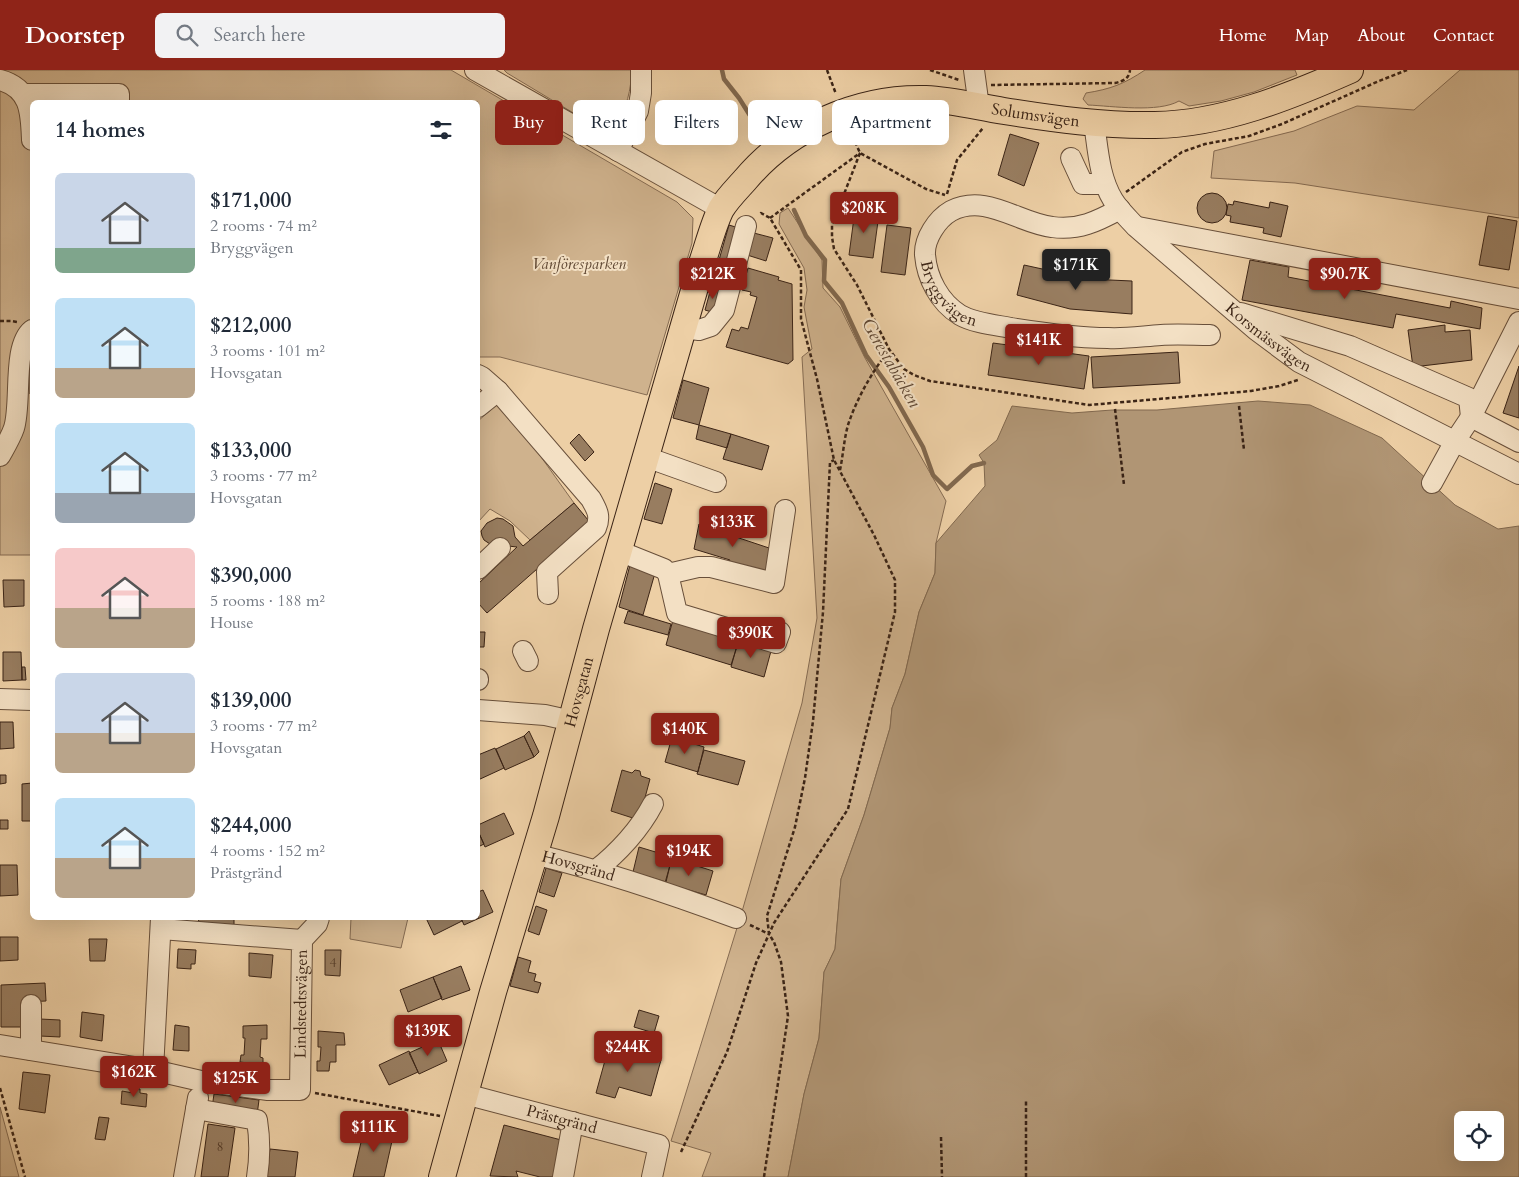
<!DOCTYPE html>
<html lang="en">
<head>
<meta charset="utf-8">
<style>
	body { margin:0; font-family:Cardo,serif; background:#f2f2f3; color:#1f2937; height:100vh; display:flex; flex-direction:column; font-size:19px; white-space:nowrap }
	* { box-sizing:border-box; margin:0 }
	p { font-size:16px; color:#747a83 }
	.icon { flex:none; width:28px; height:28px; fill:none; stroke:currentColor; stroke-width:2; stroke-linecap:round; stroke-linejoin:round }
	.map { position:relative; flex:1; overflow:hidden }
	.details { position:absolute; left:30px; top:30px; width:450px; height:820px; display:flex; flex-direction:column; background:#fff; border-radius:8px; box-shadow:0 5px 20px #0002 }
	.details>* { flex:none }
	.banner { position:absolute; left:495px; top:30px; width:475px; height:45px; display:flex; gap:10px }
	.tools { position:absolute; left:1454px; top:1041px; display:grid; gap:10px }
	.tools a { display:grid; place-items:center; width:50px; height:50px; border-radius:8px; background:#fff; box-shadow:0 5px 20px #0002; font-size:25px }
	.price { position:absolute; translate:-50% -42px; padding:0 11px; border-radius:5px; background:#8f2418; color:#fff; font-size:16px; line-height:32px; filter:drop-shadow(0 1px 2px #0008) }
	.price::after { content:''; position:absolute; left:50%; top:30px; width:15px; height:11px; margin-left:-8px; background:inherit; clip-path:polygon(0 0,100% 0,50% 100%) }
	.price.on { background:#222; color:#fff }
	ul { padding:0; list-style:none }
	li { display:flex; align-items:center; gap:15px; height:125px; padding:0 25px }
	li span { display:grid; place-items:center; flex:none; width:140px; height:100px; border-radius:8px; color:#555 }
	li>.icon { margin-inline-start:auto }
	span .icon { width:60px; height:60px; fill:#fffc; stroke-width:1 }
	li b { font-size:21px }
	h2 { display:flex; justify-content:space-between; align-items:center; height:60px; padding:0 25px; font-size:21px }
	.tag { padding:0 18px; border-radius:8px; background:#fff; box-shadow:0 5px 20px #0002; font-size:18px; line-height:45px }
	.tag.on { background:#8f2418; color:#fff }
	header { display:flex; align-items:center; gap:30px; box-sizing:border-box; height:70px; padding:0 25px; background:#8f2418; color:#fff }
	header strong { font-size:24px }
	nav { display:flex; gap:28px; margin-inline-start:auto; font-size:18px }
	.search { width:350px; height:45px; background:#f2f2f3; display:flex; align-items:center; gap:12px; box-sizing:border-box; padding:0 18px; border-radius:8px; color:#747a83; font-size:19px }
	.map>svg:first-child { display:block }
	.green { fill:#cfb28d; stroke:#856b52 }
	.water { fill:#b09574; stroke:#81684e; fill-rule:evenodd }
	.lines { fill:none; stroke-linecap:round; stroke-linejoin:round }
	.stream { stroke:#81684e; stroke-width:4.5 }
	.building { fill:#987d60; stroke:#3b2416 }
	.minor-casing { stroke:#684f3a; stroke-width:22 }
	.major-casing { stroke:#3b2416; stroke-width:28 }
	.path { stroke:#3b2416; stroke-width:2.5; stroke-dasharray:4 2.5; stroke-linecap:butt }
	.minor { stroke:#f3e0c4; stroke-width:20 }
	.major { stroke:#edcfa5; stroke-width:26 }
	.labels { text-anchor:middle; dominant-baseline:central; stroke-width:4; stroke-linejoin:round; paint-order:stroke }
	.number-label { font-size:14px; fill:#523a28 }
	.street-label { font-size:16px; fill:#3b2416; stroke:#f3e0c4 }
	.park-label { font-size:16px; font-style:italic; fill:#604834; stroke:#f3e0c4 }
	.water-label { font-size:18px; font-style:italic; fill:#5e4632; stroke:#f3e0c4 }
</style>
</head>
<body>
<header>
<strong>Doorstep</strong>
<div class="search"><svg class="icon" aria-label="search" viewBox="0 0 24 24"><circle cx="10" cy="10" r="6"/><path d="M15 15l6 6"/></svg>Search here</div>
<nav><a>Home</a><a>Map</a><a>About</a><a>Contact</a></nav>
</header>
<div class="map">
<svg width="1519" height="1107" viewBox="0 0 1519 1107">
	<rect width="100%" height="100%" fill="#edcfa5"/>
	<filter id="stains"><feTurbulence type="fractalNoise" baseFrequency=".004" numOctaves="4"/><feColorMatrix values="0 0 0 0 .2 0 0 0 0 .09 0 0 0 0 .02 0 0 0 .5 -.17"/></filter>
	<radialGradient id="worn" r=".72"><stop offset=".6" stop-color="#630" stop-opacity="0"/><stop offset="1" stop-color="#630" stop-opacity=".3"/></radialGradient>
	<!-- green -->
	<path class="green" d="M0,0h451l226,132 16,16 -1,25 -45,152 -147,-38h-22v-255h-446v453h-32z
		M504,0h127c1,19 -5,39 -15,55l-16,4 -93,-56z
		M1145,0h150l2,5 -43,17 -33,9 -32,5 -10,-5c-21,12 -67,5 -91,4l-5,-6 3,-6c25,-4 38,-9 59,-23z
		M1460,0h59v148l-224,-35 -84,-5 3,-27 80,-20 63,-25 57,4z
		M788,138l34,52 1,28 17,19 25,51 81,143 -10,42 -1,30 -16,39 -14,62 -13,34 -2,20 -26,87 -23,64 -6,70 -11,23 -5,66 -15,56 -16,83h-86l9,-24 -40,-12 70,-226 61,-212 15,-85 -15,-261 10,-8 -8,-42 3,-17 -3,-22 -25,-44 1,-11z
		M501,331l73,102 -44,37 -20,-19 -20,-12 -12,13v-101z
		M351,848h57l-7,30 -51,-9z
		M0,1037l19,70h-19z"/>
	<!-- water -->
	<path class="water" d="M1258,331l52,4 72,33 73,67 43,24 21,-3v651h-731l16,-83 15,-56 5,-66 11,-23 6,-70 23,-64 26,-87 2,-20 13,-34 14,-62 16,-39 1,-30 49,-57 -1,-23 -5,-8 18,-15 15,-34 60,7 40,-3h45zM1462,1050h33v32h-33z"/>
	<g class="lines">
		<!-- stream -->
		<path class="stream" d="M722,0l2,9 15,19 22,35
			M794,140l12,26 19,24 -1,21 18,22 24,52 23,32 34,60 10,28 14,14 25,-23 12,-3"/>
	</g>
	<!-- building -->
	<path class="building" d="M1010,64l29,9 -15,43 -26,-11z
		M1197 138a15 15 0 1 1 30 0a15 15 0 1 1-30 0Z
		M1234,131l35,7 1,-6 18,4 -7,31 -18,-4 1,-5 -34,-6 1,-6 -5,-1 2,-11 5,1z
		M855,140l24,4 -6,44 -24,-3z
		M1488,146l29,5 -8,49 -30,-5z
		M729,155l13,4 -20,62 -11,-3z
		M887,155l24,3 -6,47 -24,-3z
		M750,162l23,6 -7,23 -22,-7z
		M1250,190l39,7 -1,10 162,31 1,-7 31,7 -2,21 -84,-15 -3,14 -151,-28z
		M1024,195l64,14 44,2v33l-62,-5 -53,-14z
		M748,198l31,9 -1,3 14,4 1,76 -5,4 -62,-17 6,-18 7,2 2,-4 7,2 9,-32 -7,-2 1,-3 -9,-2z
		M711,218l11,3 -7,22 -10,-3z
		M1445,255v7l25,-2 2,30 -59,7 -5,-37z
		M993,273l96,13 -5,33 -96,-14z
		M30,280h2v44h-2z
		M1178,282l2,31 -87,5 -2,-31z
		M1519,296v52l-16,-5z
		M683,310l26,8 -10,37 -26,-7z
		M699,355l32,9 -4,14 -31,-9z
		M579,364l15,18 -9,9 -15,-18z
		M731,364l38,12 -7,24 -39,-11z
		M655,413l17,6 -10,35 -18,-5z
		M574,433l19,23 -53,47 -3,-4 -50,44 -9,-10v-19l39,-37 -27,-3 -6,-4 -2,-4 -1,-5 6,-8 10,-5 6,1 10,7 2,11 8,9z
		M699,454l38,10 -1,3 36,12 -6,24 -37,-11 1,-2 -36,-11z
		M630,495l25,8 -12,42 -24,-8z
		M3,510h21v26l-20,1z
		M628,541l43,13 -3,11 -44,-12z
		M673,550l66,20 -8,25 -65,-20z
		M479,562h6l-1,15h-5z
		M738,572l33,9 -7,26 -33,-10z
		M3,582h18l1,28 -19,1z
		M22,597h3l1,13h-4z
		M0,652h13l1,26 -14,1z
		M529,661l10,21 -5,5 -10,-21z
		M524,666l10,21 -29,13 -9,-21z
		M672,667l32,10 -6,25 -33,-10z
		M495,678l9,20 -26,12v-25z
		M704,680l41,11 -7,24 -41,-11z
		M622,700l10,3 3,-3 5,1 1,5 9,3 -11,41 -28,-9z
		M0,705h6v8l-6,1z
		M32,713v38h-10v-37z
		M504,743l10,21 -29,13 -7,-16v-6z
		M0,750h8v9h-8z
		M478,761l6,13 -6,3z
		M639,777l33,10 -6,25 -33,-10z
		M672,788l41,13 -7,24 -41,-12z
		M0,795h17l1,30 -18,1z
		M546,798l16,5 -8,24 -15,-5z
		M483,820l10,22 -29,13 -3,-7h17v-26z
		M536,836l11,4 -8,25 -11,-4z
		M199,848h35v8l-36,-2z
		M426,848h35l1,3 -28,14z
		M0,867h18v23l-18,1z
		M89,869h18l-2,22h-15z
		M178,879l18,1 -1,14h-4v5l-14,-1z
		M325,880h16l-1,26 -15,-1z
		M249,883l24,2 -2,23 -22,-2z
		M518,887l13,4 -3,11 8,2 -2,7 7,2 -3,10 -28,-7z
		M461,896l9,24 -28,10 -9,-23z
		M433,907l9,21 -34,14 -8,-22z
		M45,913l1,18 -23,1 1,25h-23v-42z
		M639,940l20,6 -5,17 -20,-6z
		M82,942l22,3 -2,26 -22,-4z
		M40,949l20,1v17l-20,-1z
		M175,955l14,2v24l-16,-1z
		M267,955v14h-6l-1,18 3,1v7l-23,-3 1,-7h3l1,-17h-2v-12z
		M318,961l26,2 1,12h-9v17h-6l-1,9h-12v-10h3l1,-14h-3z
		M438,970l9,21 -28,13 -10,-21z
		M609,976l52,14 -10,36 -32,-9 -4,11 -19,-5z
		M409,981l9,21 -29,13 -10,-20z
		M23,1002l27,3 -5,38 -26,-4z
		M133,1018l7,1v4l7,1 -1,13 -25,-3 1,-13 11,2z
		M214,1024l45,6 -2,15 -45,-7z
		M99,1047l10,1 -4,22 -10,-1z
		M208,1054l27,4 -7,49h-27z
		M365,1055l29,7 -10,45h-31z
		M504,1055l61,16 -10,36h-15l-24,-6 2,6 -28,-1z
		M270,1079l28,3 -3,25h-29z"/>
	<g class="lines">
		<defs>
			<g id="minor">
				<path d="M475,0l246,139"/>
				<path d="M974,0l5,37"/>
				<path d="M0,10c31,8 31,34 32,60"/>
				<path d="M23,24h96v8"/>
				<path id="s1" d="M1094,53c4,26 5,54 19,77 6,10 15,18 23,27l120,103 43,32 220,112"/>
				<path d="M618,81l20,-40 3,-18v-23"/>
				<path d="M1071,88l12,26h22"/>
				<path id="s2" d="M1120,139c-22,12 -42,22 -68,18 -34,-4 -66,-34 -101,-16 -14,8 -27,28 -26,44 2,23 14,47 35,60 14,8 35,10 51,13 32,5 65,10 97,10 18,1 36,-2 53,-3 16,-1 33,0 49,0"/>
				<path d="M1138,157l381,72"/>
				<path d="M1241,243l109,33 119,52 2,19 48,25"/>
				<path d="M683,258l16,2 12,-4 13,-16 22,-84"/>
				<path d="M478,305l4,2 16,14 93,108c6,11 10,17 5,29l-49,44 1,22"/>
				<path d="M478,337l20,-16"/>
				<path d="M0,386c5,-9 11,-19 14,-28 8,-25 -2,-82 18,-98"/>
				<path d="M646,387l70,25"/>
				<path d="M1432,413l23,-42 16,-24 48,-95"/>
				<path d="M619,481l45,18 4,5 9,39 99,30 4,-11"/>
				<path d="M478,499l22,-21"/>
				<path d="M668,504l30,-7h13l63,16 11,-73"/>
				<path d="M523,581l5,10"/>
				<path d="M478,609v1"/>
				<path d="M0,629l32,1"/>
				<path d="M478,640l67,5 27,6"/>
				<path id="s3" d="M534,784c69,17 135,39 202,64"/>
				<path d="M596,800c22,-17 44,-41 57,-66"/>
				<path d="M302,870l15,-16 2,-6"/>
				<path d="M31,935v45"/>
				<path id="s4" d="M0,975l153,25 48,11 67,9h32l2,-150 -141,-11"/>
				<path d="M153,1000l8,-152"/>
				<path id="s5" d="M465,1024l194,51 -7,32"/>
				<path d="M196,1039l61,11c3,19 3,38 0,57"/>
				<path d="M184,1107l14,-79"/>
				<path d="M563,1107l10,-55"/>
			</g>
			<g id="major">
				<path id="s6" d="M442,1107l51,-185 53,-176 50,-187 106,-366c6,-17 11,-38 19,-54 6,-10 16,-20 24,-29 44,-52 112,-83 181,-81 26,1 52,8 78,12 50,8 100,15 151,14 67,-1 134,-28 195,-55"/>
			</g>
		</defs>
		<!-- minor casing -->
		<use href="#minor" class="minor-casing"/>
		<!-- major casing -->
		<use href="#major" class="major-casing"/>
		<!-- path -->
		<path class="path" d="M827,0l9,24
			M930,0l29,10
			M991,15l124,-2c8,-2 14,-4 15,-13
			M850,60l10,23 66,36 19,6
			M860,83l-28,72v12l2,12 23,36 32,64 15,20 10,6 16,6 159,24 162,-14 28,-5 19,-6
			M1126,122l56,-40 23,-8 44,-8 33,-12 97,-43 28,-11
			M947,124l10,-34 26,-32
			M770,148l90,-65
			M0,251h11l6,1
			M1239,336l5,44
			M1115,339l9,76
			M840,400c3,-14 4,-31 8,-45 9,-27 24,-53 41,-75
			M750,855l19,9
			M0,1018l25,89
			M315,1023l125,23
			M941,1067l1,40
			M681,1082l46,-100 29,-89 18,-40 74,-114 47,-197v-32l-21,-45 -40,-75 -17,-81 -16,-60v-49l-31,-52 -9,-5 -2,2
			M764,1107l24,-161 -7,-54 -7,-20 -5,-8 -2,-18 28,-89 10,-49 8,-57 10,-109 7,-150 4,-2
			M1026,1107v-77"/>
		<!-- minor -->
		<use href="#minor" class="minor"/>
		<!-- major -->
		<use href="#major" class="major"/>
	</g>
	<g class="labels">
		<!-- number labels -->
		<g class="number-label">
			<text x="333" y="892">4</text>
			<text x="220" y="1076">8</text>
		</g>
		<!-- street labels -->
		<g class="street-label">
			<text stroke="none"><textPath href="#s6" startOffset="1361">Solumsvägen</textPath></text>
			<text stroke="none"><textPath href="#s2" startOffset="278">Bryggvägen</textPath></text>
			<text stroke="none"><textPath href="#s1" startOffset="288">Korsmässvägen</textPath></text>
			<text stroke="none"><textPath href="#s6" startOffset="504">Hovsgatan</textPath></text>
			<text stroke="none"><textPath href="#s3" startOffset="46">Hovsgränd</textPath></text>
			<text stroke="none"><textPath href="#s4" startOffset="390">Lindstedtsvägen</textPath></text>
			<text stroke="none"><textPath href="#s5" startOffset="100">Prästgränd</textPath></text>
		</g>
		<!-- park labels -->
		<g class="park-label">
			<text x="579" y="194">Vanföresparken</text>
		</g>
		<!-- water labels -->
		<g class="water-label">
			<text transform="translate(891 293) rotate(60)">Gerestabäcken</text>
		</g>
	</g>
	<rect width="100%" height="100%" filter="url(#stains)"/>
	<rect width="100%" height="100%" fill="url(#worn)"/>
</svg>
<div class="tools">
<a><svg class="icon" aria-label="locate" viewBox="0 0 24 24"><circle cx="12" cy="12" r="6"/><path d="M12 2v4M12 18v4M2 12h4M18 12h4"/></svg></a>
</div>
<b class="price" style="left:864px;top:164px">$208K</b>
<b class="price on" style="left:1076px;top:221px">$171K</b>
<b class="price" style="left:713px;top:230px">$212K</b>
<b class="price" style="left:1345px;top:230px">$90.7K</b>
<b class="price" style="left:1039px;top:296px">$141K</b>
<b class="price" style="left:733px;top:478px">$133K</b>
<b class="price" style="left:751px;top:589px">$390K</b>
<b class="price" style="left:685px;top:685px">$140K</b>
<b class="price" style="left:689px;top:807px">$194K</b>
<b class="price" style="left:428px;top:987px">$139K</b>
<b class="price" style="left:628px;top:1003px">$244K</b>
<b class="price" style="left:134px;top:1028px">$162K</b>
<b class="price" style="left:236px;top:1034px">$125K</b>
<b class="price" style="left:374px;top:1083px">$111K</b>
<div class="banner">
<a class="tag on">Buy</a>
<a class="tag">Rent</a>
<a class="tag">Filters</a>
<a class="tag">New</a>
<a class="tag">Apartment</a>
</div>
<section class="details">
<h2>14 homes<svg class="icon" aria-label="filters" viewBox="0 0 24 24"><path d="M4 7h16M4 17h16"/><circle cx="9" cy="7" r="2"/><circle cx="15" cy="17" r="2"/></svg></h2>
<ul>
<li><span style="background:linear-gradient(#c9d6e8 75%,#7fa58c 0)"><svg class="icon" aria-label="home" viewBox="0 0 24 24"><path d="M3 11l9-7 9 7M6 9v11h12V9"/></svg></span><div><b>$171,000</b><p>2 rooms · 74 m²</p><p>Bryggvägen</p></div></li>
<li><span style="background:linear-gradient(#bfe0f5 70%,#b9a48a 0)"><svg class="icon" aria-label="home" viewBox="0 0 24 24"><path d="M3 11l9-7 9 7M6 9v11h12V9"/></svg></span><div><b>$212,000</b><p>3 rooms · 101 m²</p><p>Hovsgatan</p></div></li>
<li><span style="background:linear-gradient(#bfe0f5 70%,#9aa5b1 0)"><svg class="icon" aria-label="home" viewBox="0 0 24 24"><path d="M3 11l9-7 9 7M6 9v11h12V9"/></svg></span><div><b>$133,000</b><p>3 rooms · 77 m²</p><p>Hovsgatan</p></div></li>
<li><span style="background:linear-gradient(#f6c9c9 60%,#b9a48a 0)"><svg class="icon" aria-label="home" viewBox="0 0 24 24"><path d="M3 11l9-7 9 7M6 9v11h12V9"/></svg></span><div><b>$390,000</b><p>5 rooms · 188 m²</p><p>House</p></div></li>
<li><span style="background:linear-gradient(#c9d6e8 60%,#b9a48a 0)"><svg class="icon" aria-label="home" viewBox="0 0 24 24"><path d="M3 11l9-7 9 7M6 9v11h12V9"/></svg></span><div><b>$139,000</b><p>3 rooms · 77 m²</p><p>Hovsgatan</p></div></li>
<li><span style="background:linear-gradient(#bfe0f5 60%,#b9a48a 0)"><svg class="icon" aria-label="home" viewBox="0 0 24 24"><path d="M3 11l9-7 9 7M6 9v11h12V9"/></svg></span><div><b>$244,000</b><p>4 rooms · 152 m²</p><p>Prästgränd</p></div></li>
</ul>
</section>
</div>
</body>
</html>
